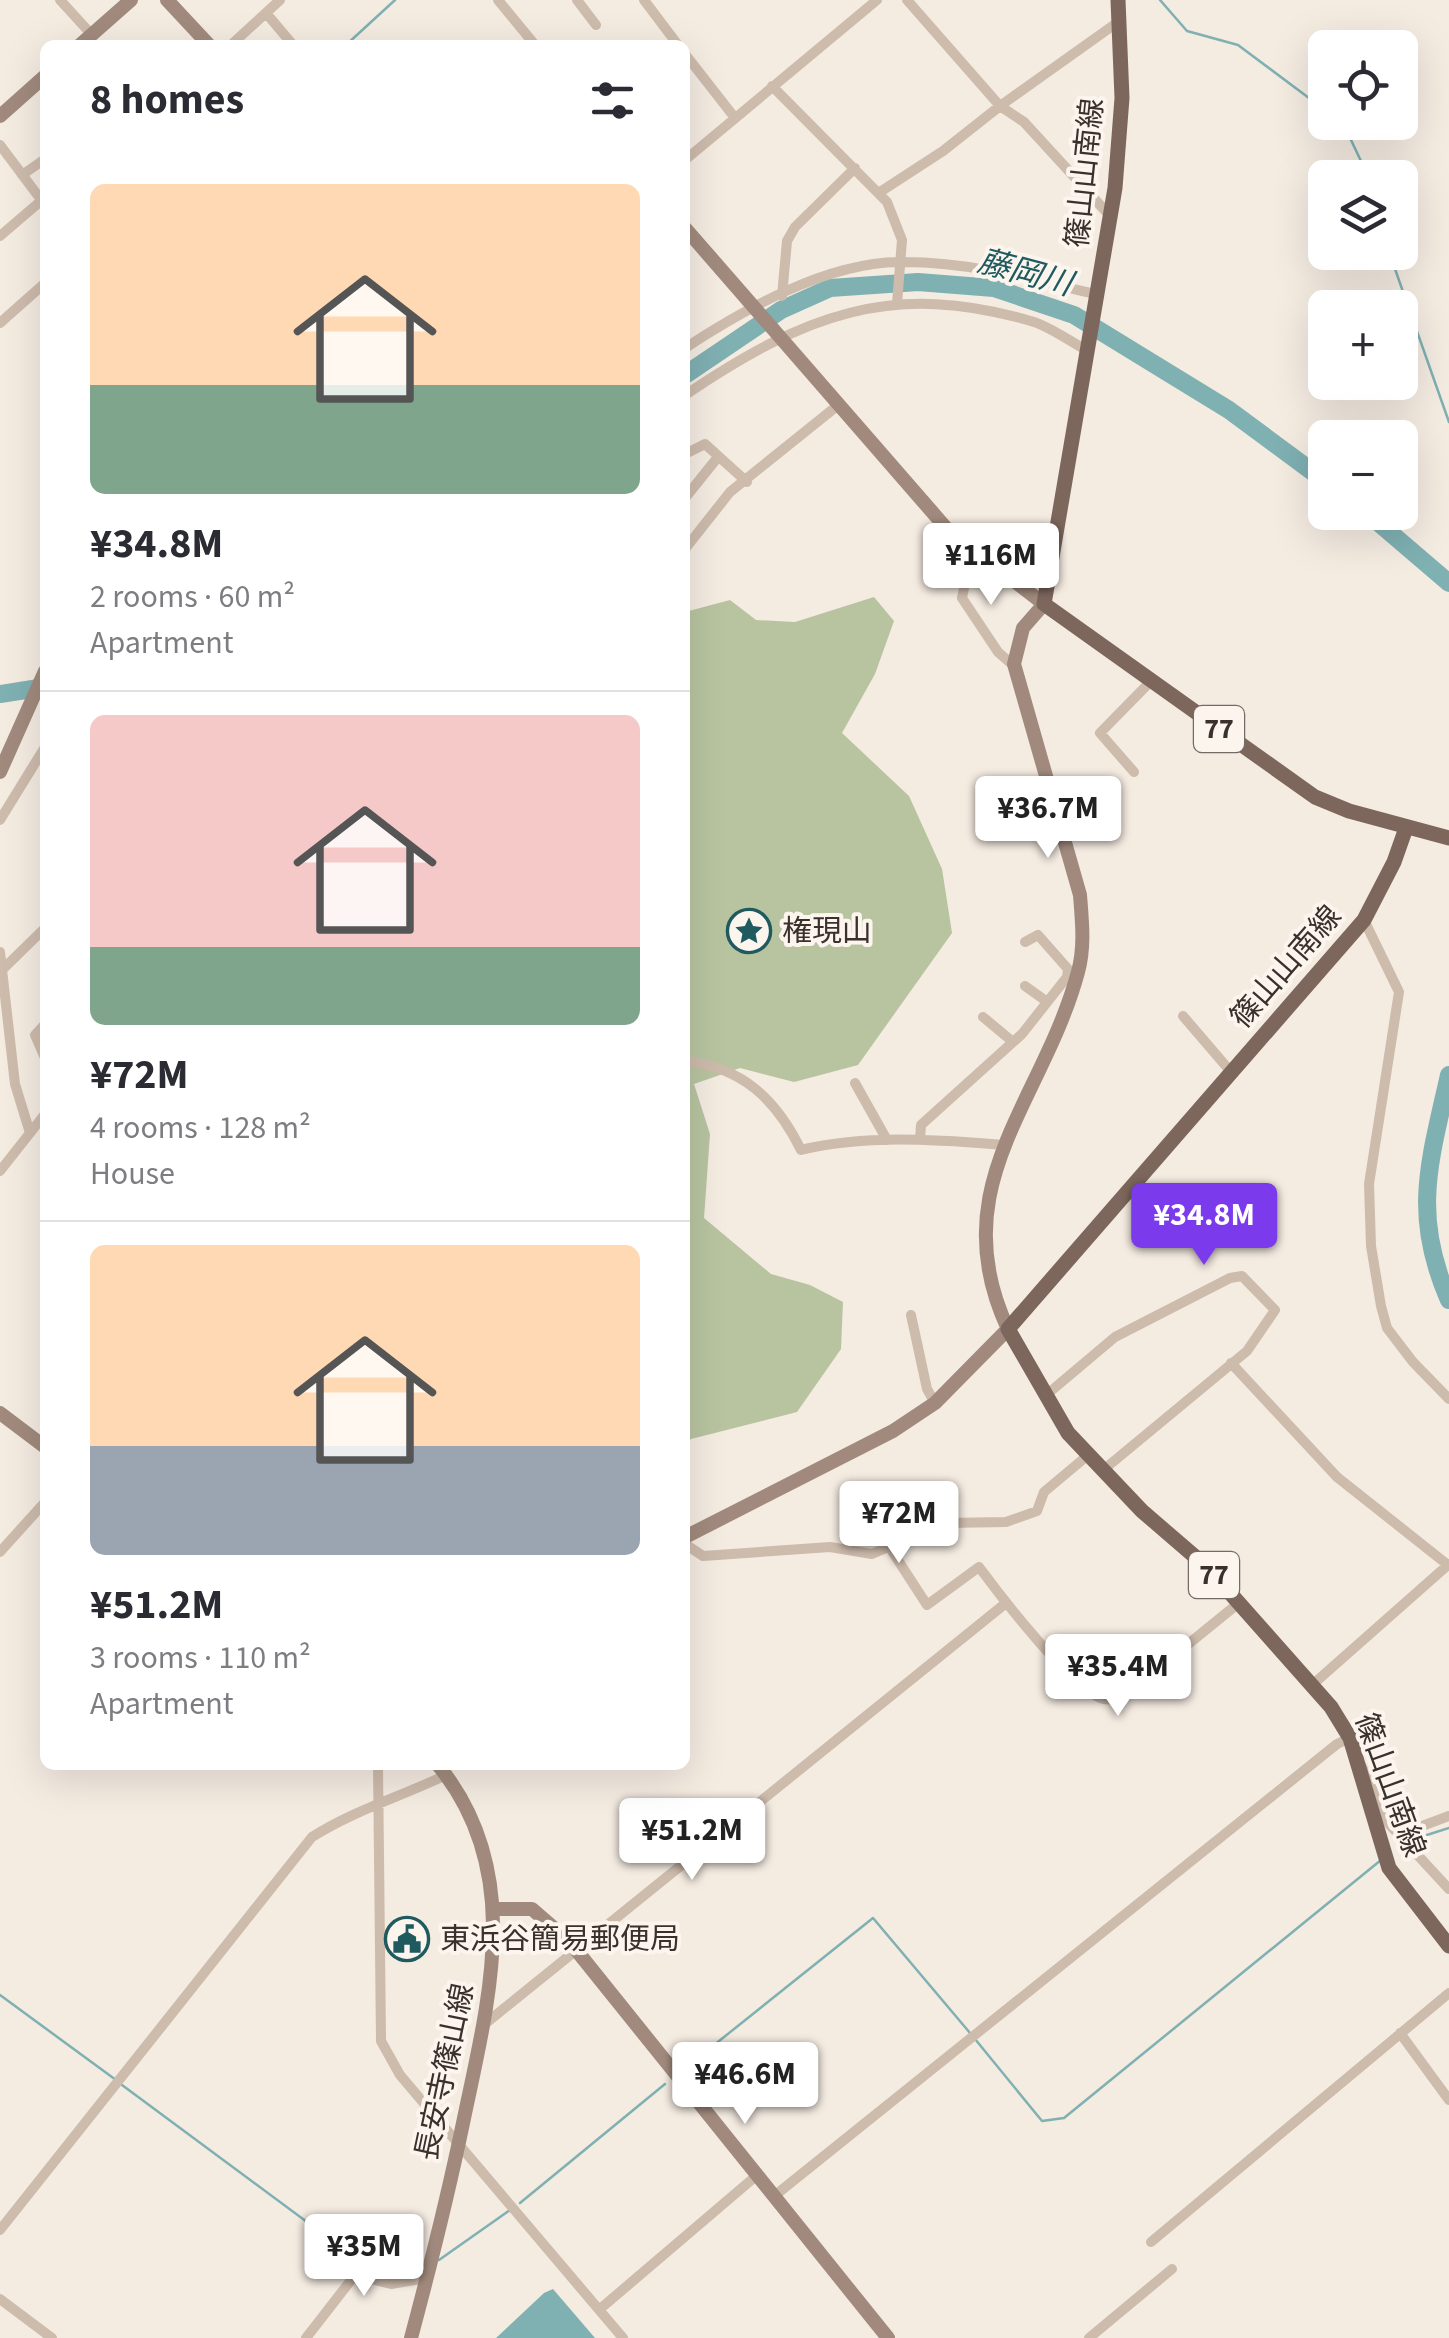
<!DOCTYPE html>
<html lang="en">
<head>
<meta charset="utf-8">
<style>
	body { margin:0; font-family:"Source Sans 3","Noto Sans JP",sans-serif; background:#f2f2f3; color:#2b2b33; height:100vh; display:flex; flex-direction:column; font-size:38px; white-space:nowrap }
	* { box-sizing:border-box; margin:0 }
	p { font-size:32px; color:#7c7c81 }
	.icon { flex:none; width:55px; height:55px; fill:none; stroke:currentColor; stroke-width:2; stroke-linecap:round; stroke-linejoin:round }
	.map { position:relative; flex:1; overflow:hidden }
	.side { position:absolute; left:40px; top:40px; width:650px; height:1730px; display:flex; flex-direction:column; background:#fff; border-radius:15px; box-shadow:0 10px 40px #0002 }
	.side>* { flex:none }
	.fabs { position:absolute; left:1308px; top:30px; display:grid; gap:20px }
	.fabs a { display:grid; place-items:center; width:110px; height:110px; border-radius:15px; background:#fff; box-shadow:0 10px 40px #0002; font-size:50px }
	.price { position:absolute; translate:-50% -85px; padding:0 22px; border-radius:10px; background:#fff; color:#222; font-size:32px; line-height:65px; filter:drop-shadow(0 2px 5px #0008) }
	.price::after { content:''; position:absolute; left:50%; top:60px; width:30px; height:22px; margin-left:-15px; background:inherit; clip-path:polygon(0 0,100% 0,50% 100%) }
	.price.on { background:#7c3aed; color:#fff }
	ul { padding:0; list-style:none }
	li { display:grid; align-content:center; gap:20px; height:530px; padding:0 50px }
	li+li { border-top:2px solid #e1e1e2 }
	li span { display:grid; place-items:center; height:310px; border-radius:15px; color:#555 }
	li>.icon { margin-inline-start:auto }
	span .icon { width:180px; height:180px; fill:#fffc; stroke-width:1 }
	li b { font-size:42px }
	h2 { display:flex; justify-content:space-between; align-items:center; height:120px; padding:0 50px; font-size:42px }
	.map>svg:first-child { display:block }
	.green { fill:#b8c4a0 }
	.water { fill:#7fb0b2 }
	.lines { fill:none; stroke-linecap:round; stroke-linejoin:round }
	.stream { stroke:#7fb0b2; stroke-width:2.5 }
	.river { stroke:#7fb0b2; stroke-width:18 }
	.street { stroke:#cdbbac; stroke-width:10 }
	.secondary { stroke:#a18a7d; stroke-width:14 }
	.primary { stroke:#7d675c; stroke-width:15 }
	.labels { text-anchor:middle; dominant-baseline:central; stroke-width:8; stroke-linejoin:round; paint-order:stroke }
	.shield { fill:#fbf5ee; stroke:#756b66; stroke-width:2.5 }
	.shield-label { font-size:28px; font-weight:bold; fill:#3b302b }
	.street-label { font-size:30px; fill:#3b302b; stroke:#fbf5ee }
	.poi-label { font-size:30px; fill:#3b302b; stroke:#fbf5ee; text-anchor:start }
	.water-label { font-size:32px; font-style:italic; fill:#1f5a5e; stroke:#fbf5ee }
</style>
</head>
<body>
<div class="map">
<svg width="1449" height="2338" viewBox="0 0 1449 2338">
	<rect width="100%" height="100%" fill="#f4ebe1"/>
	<!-- green -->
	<path class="green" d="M874,597l20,24 -19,53 -33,59 67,63 33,73 10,64 -94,132 -64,17 -54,-14 -46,16 16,50 -6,84 67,56 39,11 33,17 -2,47 -44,63 -106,27 -6,8v-835l45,-12 26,20 39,2z"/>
	<!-- water -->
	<path class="water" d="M553,2289l42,49h-99l48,-45z"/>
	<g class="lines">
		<!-- stream -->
		<path class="stream" d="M1160,0l27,31 51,14 87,65
			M346,45l49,-45
			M1337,122l14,18 18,38
			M1389,252l60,170
			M1408,1841l41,-13
			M0,1995l116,85
			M975,2039l67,82 22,-3 317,-258
			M684,2069l189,-151 97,115
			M122,2085l258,191 39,-10
			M520,2203l145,-119
			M439,2260l71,-50"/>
		<!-- river -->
		<path class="river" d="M685,375l96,-65 49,-22 88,-6 76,6 80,27 155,95 96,71
			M1366,512l83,71
			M0,694l45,-7
			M1449,1075c-19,86 -38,139 0,225"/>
		<!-- street -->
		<path class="street" d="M60,0l32,35
			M498,0l37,45
			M577,0l19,25
			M644,0l34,45
			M907,0l93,106 118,-84
			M266,13l27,32
			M231,45l49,-45
			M685,54l50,64
			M772,86l115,116 15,38 -5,64
			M0,145l45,60
			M685,160l192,-160
			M22,175l23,-16
			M880,192l63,-41 57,-45 24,16 87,95
			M0,236l42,-36
			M782,296l5,-55 8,-14 60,-59
			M0,323l45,-40
			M685,348c60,-39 140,-85 214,-86 67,-1 134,17 199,33
			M685,395c117,-79 207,-116 349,-73 18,6 37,20 54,29
			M685,454l20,-10 42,38
			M685,498l33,-41
			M685,549l45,-57 107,-86
			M972,549l-10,49 36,54 17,15
			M1134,772l-34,-39 52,-53
			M0,820l45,-73
			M1364,920l35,72 -30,192 2,62 10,60 6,22 26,34 36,37
			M1025,942l13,-7 30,34 -1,8
			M0,952l15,132 15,49
			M2,970l43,-42
			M1025,986l21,15
			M1183,1016l48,56
			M983,1017l30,25
			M45,1024l-10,11 10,23
			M685,1061c57,6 91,38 116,89 68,-16 137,-10 205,-5
			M855,1083l32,57
			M920,1139l1,-14 101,-91 45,-57 8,5
			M0,1171l45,-57
			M911,1315l16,74 8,14
			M1231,1363l106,114 111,88
			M1045,1396l70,-59 115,-59 12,-2 33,34 -28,41 -145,120
			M685,1544l18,12 127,-9 42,7 73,-31 61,-1 31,-11 7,-19 43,-36
			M890,1548l37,57 52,-38c20,27 96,126 125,132 12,2 19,-3 29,-10l107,-87
			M0,1552l45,-50
			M1311,1686l138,-122
			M378,1765l3,276 19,34 223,263
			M1362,1767l27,57 60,65
			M1398,1835l51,-19
			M486,2023l520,-420
			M1400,2033l49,67
			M773,2197l564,-453 13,-6
			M0,2230l312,-393c41,-26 90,-41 134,-62
			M1151,2242l298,-249
			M0,2299l52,39
			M600,2309l156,-133
			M306,2338l49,-63 36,9 36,-6
			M1089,2338l83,-69"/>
		<!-- secondary -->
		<path class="secondary" d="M167,0l42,45
			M80,45l51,-45
			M0,116l45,-40
			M685,228l262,301 97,75 -21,24 -9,36 66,231c2,26 5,52 -2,77 -35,130 -137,214 -70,357l-73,74 -42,28 -208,106
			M0,772l45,-101
			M0,1413l45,34
			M494,1909h38l37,32 319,397
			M411,2338c19,-71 37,-143 52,-215 25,-121 63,-251 -25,-358"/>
		<!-- primary -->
		<path class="primary" d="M1118,0l4,98 -7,90 -71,416 271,193 34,14 100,27
			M1406,828l-12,34 -30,58 -356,409 60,104 74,78 65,56 124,140 19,31 39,130 60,78"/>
	</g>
	<!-- icons -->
	<defs>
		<symbol id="sight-ring" viewBox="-11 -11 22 22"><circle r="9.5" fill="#fbf5ee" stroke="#1f5a5e" stroke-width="1.5"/><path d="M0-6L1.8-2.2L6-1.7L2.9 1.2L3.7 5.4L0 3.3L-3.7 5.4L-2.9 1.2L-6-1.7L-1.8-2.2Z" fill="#1f5a5e"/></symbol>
		<symbol id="civic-ring" viewBox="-11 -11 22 22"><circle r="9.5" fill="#fbf5ee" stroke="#1f5a5e" stroke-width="1.5"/><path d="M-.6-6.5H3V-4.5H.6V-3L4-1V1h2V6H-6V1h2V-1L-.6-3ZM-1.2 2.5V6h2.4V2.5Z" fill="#1f5a5e"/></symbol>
	</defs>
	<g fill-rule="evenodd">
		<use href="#sight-ring" x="724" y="906" width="50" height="50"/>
		<use href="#civic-ring" x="382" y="1914" width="50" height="50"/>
	</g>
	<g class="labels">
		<!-- shield labels -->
		<g class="shield">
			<rect x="1194" y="706" width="50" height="46" rx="8"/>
			<rect x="1189" y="1552" width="50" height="46" rx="8"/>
		</g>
		<g class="shield-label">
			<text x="1219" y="729">77</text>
			<text x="1214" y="1575">77</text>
		</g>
		<!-- street labels -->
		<g class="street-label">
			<text transform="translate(1085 173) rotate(-84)">篠山山南線</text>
			<text transform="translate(1286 967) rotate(-49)">篠山山南線</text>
			<text transform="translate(1390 1785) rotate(70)">篠山山南線</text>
			<text transform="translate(445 2072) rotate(-78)">長安寺篠山線</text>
		</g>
		<!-- poi labels -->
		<g class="poi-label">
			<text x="782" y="931">権現山</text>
			<text x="440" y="1939">東浜谷簡易郵便局</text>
		</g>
		<!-- water labels -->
		<g class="water-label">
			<text transform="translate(1025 273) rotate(15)">藤岡川</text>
		</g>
	</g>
</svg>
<div class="fabs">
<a><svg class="icon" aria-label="locate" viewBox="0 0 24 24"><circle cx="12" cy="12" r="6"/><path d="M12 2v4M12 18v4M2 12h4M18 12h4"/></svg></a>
<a><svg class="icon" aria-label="layers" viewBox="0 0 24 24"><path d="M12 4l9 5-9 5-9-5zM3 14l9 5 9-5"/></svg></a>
<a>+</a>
<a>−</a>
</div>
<b class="price" style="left:991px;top:608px">¥116M</b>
<b class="price" style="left:1048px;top:861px">¥36.7M</b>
<b class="price on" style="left:1204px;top:1268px">¥34.8M</b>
<b class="price" style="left:899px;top:1566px">¥72M</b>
<b class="price" style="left:1118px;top:1719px">¥35.4M</b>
<b class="price" style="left:692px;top:1883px">¥51.2M</b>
<b class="price" style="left:745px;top:2127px">¥46.6M</b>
<b class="price" style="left:364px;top:2299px">¥35M</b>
<section class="side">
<h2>8 homes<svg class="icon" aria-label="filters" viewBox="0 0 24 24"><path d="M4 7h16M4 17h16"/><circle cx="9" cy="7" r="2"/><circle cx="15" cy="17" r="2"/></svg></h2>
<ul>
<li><span style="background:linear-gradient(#ffd9b3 65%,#7fa58c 0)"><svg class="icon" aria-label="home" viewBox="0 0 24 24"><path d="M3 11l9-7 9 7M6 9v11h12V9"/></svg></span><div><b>¥34.8M</b><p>2 rooms · 60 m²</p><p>Apartment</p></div></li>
<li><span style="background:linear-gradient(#f6c9c9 75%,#7fa58c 0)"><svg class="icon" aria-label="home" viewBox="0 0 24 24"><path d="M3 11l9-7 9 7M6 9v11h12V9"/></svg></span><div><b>¥72M</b><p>4 rooms · 128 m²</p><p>House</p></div></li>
<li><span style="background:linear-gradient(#ffd9b3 65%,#9aa5b1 0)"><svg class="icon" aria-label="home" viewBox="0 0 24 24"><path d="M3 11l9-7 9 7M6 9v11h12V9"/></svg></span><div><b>¥51.2M</b><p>3 rooms · 110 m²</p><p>Apartment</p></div></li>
</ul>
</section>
</div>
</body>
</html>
